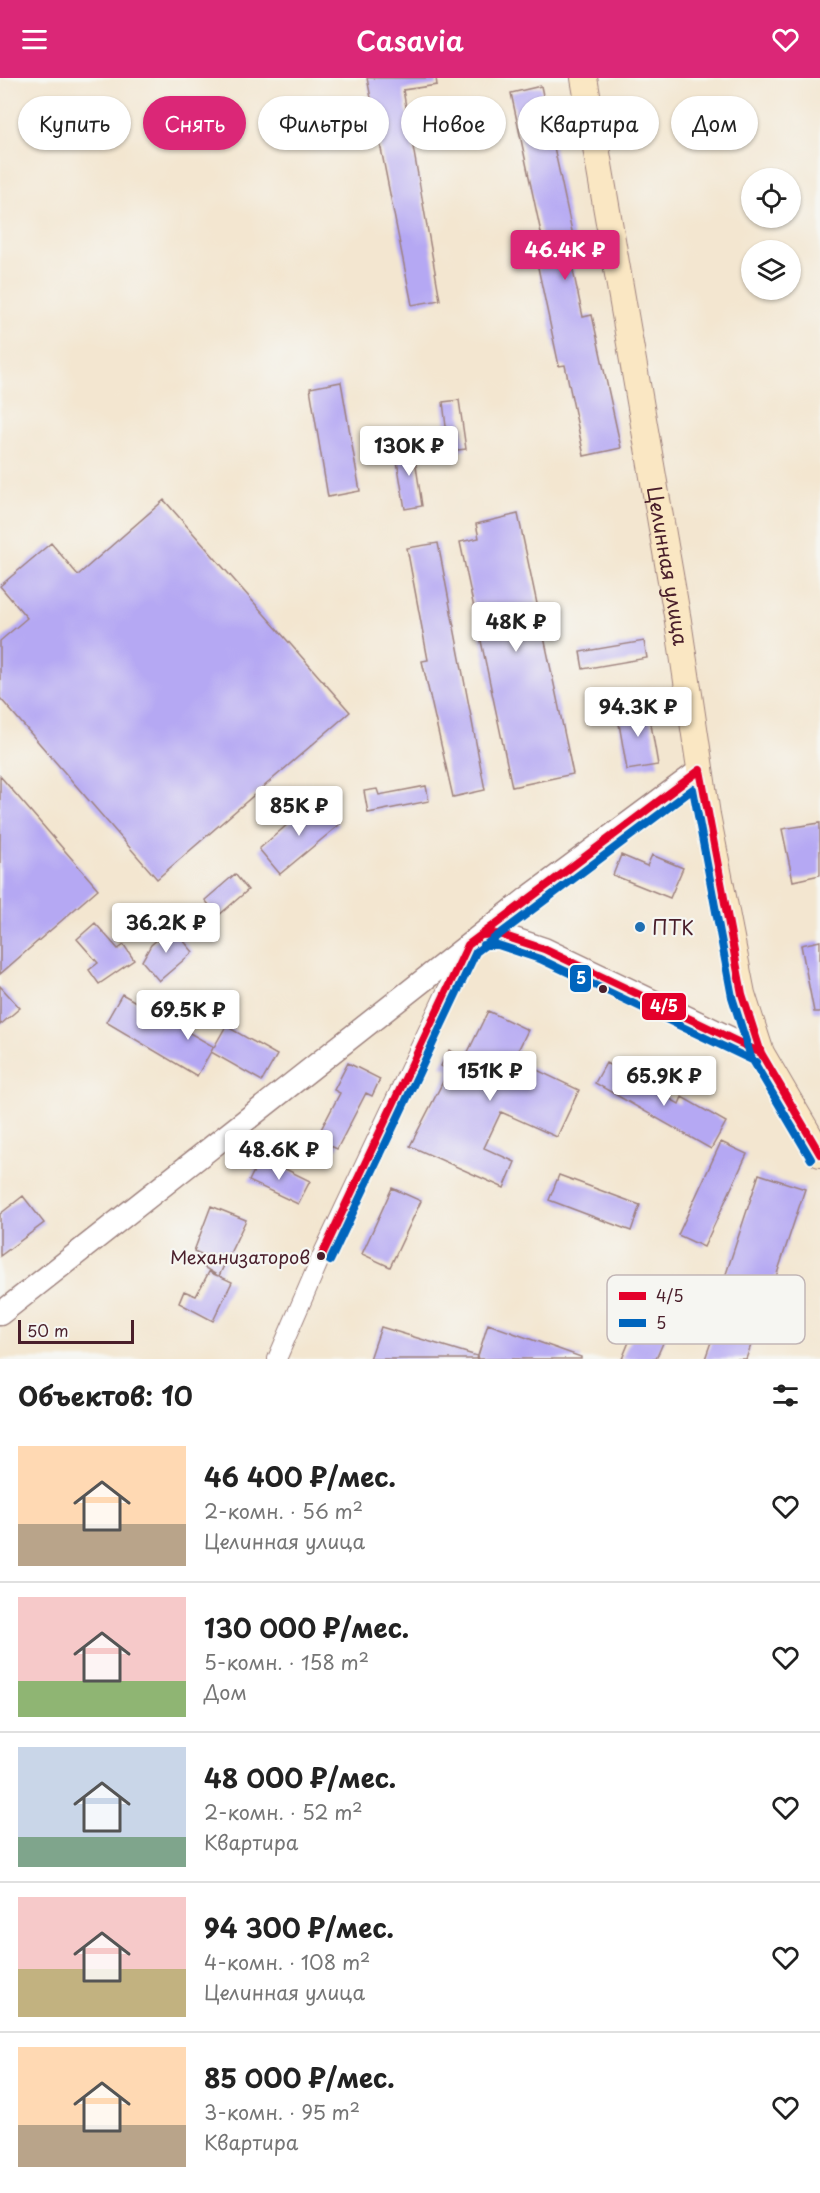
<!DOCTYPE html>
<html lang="ru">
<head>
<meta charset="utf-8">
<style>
	body { margin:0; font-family:"Playpen Sans",sans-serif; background:#f2f2f2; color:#222; height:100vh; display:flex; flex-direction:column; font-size:22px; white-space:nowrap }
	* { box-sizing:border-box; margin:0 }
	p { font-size:20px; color:#767676 }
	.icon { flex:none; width:33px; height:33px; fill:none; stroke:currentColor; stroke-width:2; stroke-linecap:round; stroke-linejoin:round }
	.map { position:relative; height:1281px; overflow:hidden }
	.side { display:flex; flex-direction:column; background:#fff; flex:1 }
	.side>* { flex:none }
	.hud { position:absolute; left:18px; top:18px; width:784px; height:54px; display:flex; gap:12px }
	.buttons { position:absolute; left:741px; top:90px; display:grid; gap:12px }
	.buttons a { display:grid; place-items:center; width:60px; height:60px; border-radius:50%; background:#fff; box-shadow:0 2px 4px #0004; font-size:30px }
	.scale { position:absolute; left:18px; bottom:15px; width:116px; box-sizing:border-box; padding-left:6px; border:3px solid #4a1f2b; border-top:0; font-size:16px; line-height:21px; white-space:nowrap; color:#4a1f2b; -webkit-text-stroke:4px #f6f6f2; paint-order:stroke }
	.price { position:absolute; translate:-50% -51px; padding:0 14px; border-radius:6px; background:#fff; color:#222; font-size:20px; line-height:39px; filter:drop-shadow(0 2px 3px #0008) }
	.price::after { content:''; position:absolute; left:50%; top:36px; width:18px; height:14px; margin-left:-9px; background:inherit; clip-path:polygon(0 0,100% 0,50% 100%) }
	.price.active { background:#db2777; color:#fff }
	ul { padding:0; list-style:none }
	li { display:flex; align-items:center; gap:18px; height:150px; padding:0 18px }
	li+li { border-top:2px solid #e0e0e0 }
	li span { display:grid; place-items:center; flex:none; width:168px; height:120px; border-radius:0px; color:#555 }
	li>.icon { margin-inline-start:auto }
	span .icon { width:72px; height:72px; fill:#fffc; stroke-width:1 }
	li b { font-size:26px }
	h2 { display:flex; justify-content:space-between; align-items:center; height:72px; padding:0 18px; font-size:26px }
	.tag { padding:0 21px; border-radius:27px; background:#fff; box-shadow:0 2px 4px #0004; font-size:21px; line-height:54px }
	.tag.active { background:#db2777; color:#fff }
	header { display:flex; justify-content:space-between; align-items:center; height:78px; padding:0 18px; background:#db2777; color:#fff; font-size:27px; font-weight:600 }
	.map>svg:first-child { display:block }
	.building { fill:#b5a8f3 }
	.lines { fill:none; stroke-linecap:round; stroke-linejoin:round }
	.minor-casing { stroke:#9e827e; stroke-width:20 }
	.tertiary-casing { stroke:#9e827e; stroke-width:25 }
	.secondary-casing { stroke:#9e827e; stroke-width:28 }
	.minor { stroke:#fff; stroke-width:18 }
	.tertiary { stroke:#fff; stroke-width:22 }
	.secondary { stroke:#fae7c3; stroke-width:26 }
	.bus-1-casing { stroke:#f6f6f2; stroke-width:12 }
	.bus-2-casing { stroke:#f6f6f2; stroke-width:12 }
	.bus-1 { stroke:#e4002b; stroke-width:8 }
	.bus-2 { stroke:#0065bd; stroke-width:8 }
	.poi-dot { fill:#1f6fb2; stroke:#f6f6f2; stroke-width:2 }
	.bus-dot { fill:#4a1f2b; stroke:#f6f6f2; stroke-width:2 }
	.labels { text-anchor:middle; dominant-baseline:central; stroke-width:4.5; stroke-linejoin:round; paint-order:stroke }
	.bus-label { font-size:18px; fill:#4a1f2b; stroke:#f6f6f2; text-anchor:end }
	.street-label { font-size:20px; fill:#4a1f2b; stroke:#f6f6f2 }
	.poi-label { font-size:20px; fill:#4a1f2b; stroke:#f6f6f2; text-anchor:start }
	.key { fill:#f6f6f2; stroke:#c2b6b6; stroke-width:1.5 }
	.key-label { font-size:16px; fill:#4a1f2b }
	.line-badge { stroke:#f6f6f2; stroke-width:2 }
	.badge-label { font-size:16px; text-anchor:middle; font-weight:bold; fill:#fff }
</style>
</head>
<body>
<header><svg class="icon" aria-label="menu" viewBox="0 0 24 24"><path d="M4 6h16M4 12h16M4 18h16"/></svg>Casavia<svg class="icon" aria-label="heart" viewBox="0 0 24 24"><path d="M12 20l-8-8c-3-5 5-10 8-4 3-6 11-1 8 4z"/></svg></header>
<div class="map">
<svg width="820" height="1281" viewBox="0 0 820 1281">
	<rect width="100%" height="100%" fill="#f6f6f2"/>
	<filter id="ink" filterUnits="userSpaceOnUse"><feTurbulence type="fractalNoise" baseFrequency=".0167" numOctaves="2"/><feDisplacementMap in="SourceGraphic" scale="12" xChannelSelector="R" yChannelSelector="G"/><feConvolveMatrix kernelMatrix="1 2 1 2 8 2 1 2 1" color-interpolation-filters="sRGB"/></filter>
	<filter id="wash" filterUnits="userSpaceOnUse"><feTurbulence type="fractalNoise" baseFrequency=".008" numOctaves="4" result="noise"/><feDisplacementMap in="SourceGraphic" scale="24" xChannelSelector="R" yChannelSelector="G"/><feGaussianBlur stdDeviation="1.35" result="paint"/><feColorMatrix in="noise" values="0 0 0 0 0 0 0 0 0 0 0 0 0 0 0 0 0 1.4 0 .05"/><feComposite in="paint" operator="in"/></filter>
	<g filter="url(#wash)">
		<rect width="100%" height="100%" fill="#f3e6d0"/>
		<g id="blocks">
			<!-- building -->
			<path class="building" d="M367,0h69l1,7 -34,5 37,210 -28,5z
				M541,8l38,178 -7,2 11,51 9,-2 29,133 -37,8 -19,-91 -6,1 -23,-108 10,-2 -35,-163z
				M341,304l19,109 -32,6 -18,-109z
				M459,322l7,49 -17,2 -6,-49z
				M413,368l9,60 -17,3 -10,-60z
				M164,422l186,212 -193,167 -157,-181v-57l27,-23 -27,-32 51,-43 27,32z
				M518,436l55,260 -61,13 -52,-245 19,-4 -3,-14z
				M438,465l47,247 -32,7 -31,-136 6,-1 -21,-112z
				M644,563l3,17 -64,11 -3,-17z
				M648,629l10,58 -31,5 -10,-58z
				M0,698l98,113 -98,85z
				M426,708l3,15 -61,12 -4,-22 13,-2 2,6z
				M317,721l22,26 -59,49 -21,-25z
				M820,745v52l-27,6 -11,-52z
				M621,777l26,11 5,-11 31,13 -13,30 -57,-23z
				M235,796l13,16 -30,26 -13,-16z
				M95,845l23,26 6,-4 10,15 -35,24 -10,-14 9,-7 -21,-24z
				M172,849l21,25 -34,29 -17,-20 9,-16z
				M820,863v71h-6l-13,-67z
				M0,908l20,22 -20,17z
				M122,916l92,53 12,-21 51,29 -15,26 -51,-29 2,-4 -16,28 -91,-54z
				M488,933l40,19 -14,29 65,31 -22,47 -56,-25 -17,36 31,14 -11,26 -94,-42 39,-76 -8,-4 8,-16 16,8z
				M348,985l32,16 -8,17 -6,-3 -29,56 -21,-10 24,-46 -6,-3z
				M606,985l73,41 3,-7 44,25 -15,27 -116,-66z
				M721,1064l26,12 -43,93 -26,-12z
				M261,1079l49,24 -12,23 -49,-23z
				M759,1096l46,15 -35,106 -46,-15z
				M559,1097l81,30 -9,26 -82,-31z
				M392,1110l29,13 -31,66 -28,-13z
				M23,1118l21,27 -44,33v-42z
				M211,1128l35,14 -27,56 13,6 -19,39 -34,-18 5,-12 12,5 13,-24 9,4 -16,-10 4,-10 -12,-5z
				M652,1208l69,24 2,-3 37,13 -14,39h-41l6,-17 -41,-15 -14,32h-34z
				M488,1246l93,33v2h-104z
				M381,1249l96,29 -1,3h-106z"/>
		</g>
	</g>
	<g filter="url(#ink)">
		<use href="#blocks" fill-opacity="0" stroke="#9e827e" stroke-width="1.5"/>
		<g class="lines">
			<defs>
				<path id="minor" d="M277,1281l44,-102 146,-310"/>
				<path id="tertiary" d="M482,857l17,-1 45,15 217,104
					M0,1236l529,-417 171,-127"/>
				<g id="secondary">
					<path id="s1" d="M584,0l94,543 29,194 35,179 19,59 59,101"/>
				</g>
			</defs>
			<!-- minor casing -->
			<use href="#minor" class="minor-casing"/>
			<!-- tertiary casing -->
			<use href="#tertiary" class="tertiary-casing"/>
			<!-- secondary casing -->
			<use href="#secondary" class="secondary-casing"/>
			<!-- minor -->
			<use href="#minor" class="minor"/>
			<!-- tertiary -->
			<use href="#tertiary" class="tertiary"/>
			<!-- secondary -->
			<use href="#secondary" class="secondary"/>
			<defs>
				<path id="bus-1" d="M482,857l17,-1 45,15 217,104
					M321,1179l147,-312 232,-175 42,224 19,59 59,101"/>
				<path id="bus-2" d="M483,867h15l42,14 216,103
					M330,1183l146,-309 217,-163 39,208 19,60 60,102"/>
			</defs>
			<!-- bus-1 casing -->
			<use href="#bus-1" class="bus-1-casing"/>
			<!-- bus-2 casing -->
			<use href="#bus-2" class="bus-2-casing"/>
			<!-- bus-1 -->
			<use href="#bus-1" class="bus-1"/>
			<!-- bus-2 -->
			<use href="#bus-2" class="bus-2"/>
		</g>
	</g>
	<!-- markers -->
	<circle class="poi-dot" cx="640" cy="849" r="6"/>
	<g class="bus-dot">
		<circle cx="603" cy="911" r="5"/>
		<circle cx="321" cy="1178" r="5"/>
	</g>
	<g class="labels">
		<!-- bus labels -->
		<g class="bus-label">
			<text x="310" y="1178">Механизаторов</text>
		</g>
		<!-- street labels -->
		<g class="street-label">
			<text stroke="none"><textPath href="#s1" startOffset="495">Целинная улица</textPath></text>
		</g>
		<!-- poi labels -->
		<g class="poi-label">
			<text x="652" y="849">ПТК</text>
		</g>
	</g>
	<!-- legend -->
	<rect x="607" y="1197" width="198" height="69" rx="9" class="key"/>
	<rect x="619" y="1214" width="27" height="8" fill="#e4002b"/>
	<rect x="619" y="1241" width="27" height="8" fill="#0065bd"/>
	<g class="key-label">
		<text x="656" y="1224">4/5</text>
		<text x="656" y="1251">5</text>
	</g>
	<g class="line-badge">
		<rect x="569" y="886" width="23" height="29" rx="6" fill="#0065bd"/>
		<rect x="641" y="914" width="46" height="29" rx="6" fill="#e4002b"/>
	</g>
	<g class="badge-label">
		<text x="581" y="906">5</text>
		<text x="664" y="934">4/5</text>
	</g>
</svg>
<div class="buttons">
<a><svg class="icon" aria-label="locate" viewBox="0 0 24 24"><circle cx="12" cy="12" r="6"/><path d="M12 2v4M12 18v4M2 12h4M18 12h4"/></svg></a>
<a><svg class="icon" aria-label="layers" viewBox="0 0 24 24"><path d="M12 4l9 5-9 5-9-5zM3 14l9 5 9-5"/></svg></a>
</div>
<div class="scale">50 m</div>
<b class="price active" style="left:565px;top:203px">46.4K ₽</b>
<b class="price" style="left:409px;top:399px">130K ₽</b>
<b class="price" style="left:516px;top:575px">48K ₽</b>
<b class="price" style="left:638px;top:660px">94.3K ₽</b>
<b class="price" style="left:299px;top:759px">85K ₽</b>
<b class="price" style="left:166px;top:876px">36.2K ₽</b>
<b class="price" style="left:188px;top:963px">69.5K ₽</b>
<b class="price" style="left:490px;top:1024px">151K ₽</b>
<b class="price" style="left:664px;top:1029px">65.9K ₽</b>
<b class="price" style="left:279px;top:1103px">48.6K ₽</b>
<div class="hud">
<a class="tag">Купить</a>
<a class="tag active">Снять</a>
<a class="tag">Фильтры</a>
<a class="tag">Новое</a>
<a class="tag">Квартира</a>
<a class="tag">Дом</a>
</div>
</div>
<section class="side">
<h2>Объектов: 10<svg class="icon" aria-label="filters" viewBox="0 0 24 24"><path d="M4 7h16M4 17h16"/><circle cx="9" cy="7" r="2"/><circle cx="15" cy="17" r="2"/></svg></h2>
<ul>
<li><span style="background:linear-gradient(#ffd9b3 65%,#b9a48a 0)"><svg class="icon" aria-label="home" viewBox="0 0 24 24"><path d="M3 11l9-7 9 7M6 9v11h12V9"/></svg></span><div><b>46 400 ₽/мес.</b><p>2-комн. · 56 m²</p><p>Целинная улица</p></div><svg class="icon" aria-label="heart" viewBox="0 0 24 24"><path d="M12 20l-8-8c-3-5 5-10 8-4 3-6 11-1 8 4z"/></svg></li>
<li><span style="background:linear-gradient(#f6c9c9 70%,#8fb573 0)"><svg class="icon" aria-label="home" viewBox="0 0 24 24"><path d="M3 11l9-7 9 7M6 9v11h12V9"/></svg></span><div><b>130 000 ₽/мес.</b><p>5-комн. · 158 m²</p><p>Дом</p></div><svg class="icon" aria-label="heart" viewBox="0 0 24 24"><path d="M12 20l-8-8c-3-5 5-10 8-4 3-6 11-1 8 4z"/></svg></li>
<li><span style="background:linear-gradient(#c9d6e8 75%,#7fa58c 0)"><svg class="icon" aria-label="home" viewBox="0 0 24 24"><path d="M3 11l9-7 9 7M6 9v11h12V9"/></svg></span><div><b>48 000 ₽/мес.</b><p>2-комн. · 52 m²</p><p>Квартира</p></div><svg class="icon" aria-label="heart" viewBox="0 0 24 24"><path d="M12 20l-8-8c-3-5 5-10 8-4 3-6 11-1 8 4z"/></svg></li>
<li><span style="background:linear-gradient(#f6c9c9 60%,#c2b280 0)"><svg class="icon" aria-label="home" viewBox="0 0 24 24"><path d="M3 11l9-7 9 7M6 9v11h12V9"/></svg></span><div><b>94 300 ₽/мес.</b><p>4-комн. · 108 m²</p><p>Целинная улица</p></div><svg class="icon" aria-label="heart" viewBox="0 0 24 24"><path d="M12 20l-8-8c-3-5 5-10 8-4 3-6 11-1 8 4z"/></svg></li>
<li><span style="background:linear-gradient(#ffd9b3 65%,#b9a48a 0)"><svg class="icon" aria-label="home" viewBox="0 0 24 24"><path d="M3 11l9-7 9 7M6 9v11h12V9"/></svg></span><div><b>85 000 ₽/мес.</b><p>3-комн. · 95 m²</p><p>Квартира</p></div><svg class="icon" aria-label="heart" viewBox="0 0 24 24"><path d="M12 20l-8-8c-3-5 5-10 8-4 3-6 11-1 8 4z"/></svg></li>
</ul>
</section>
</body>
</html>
